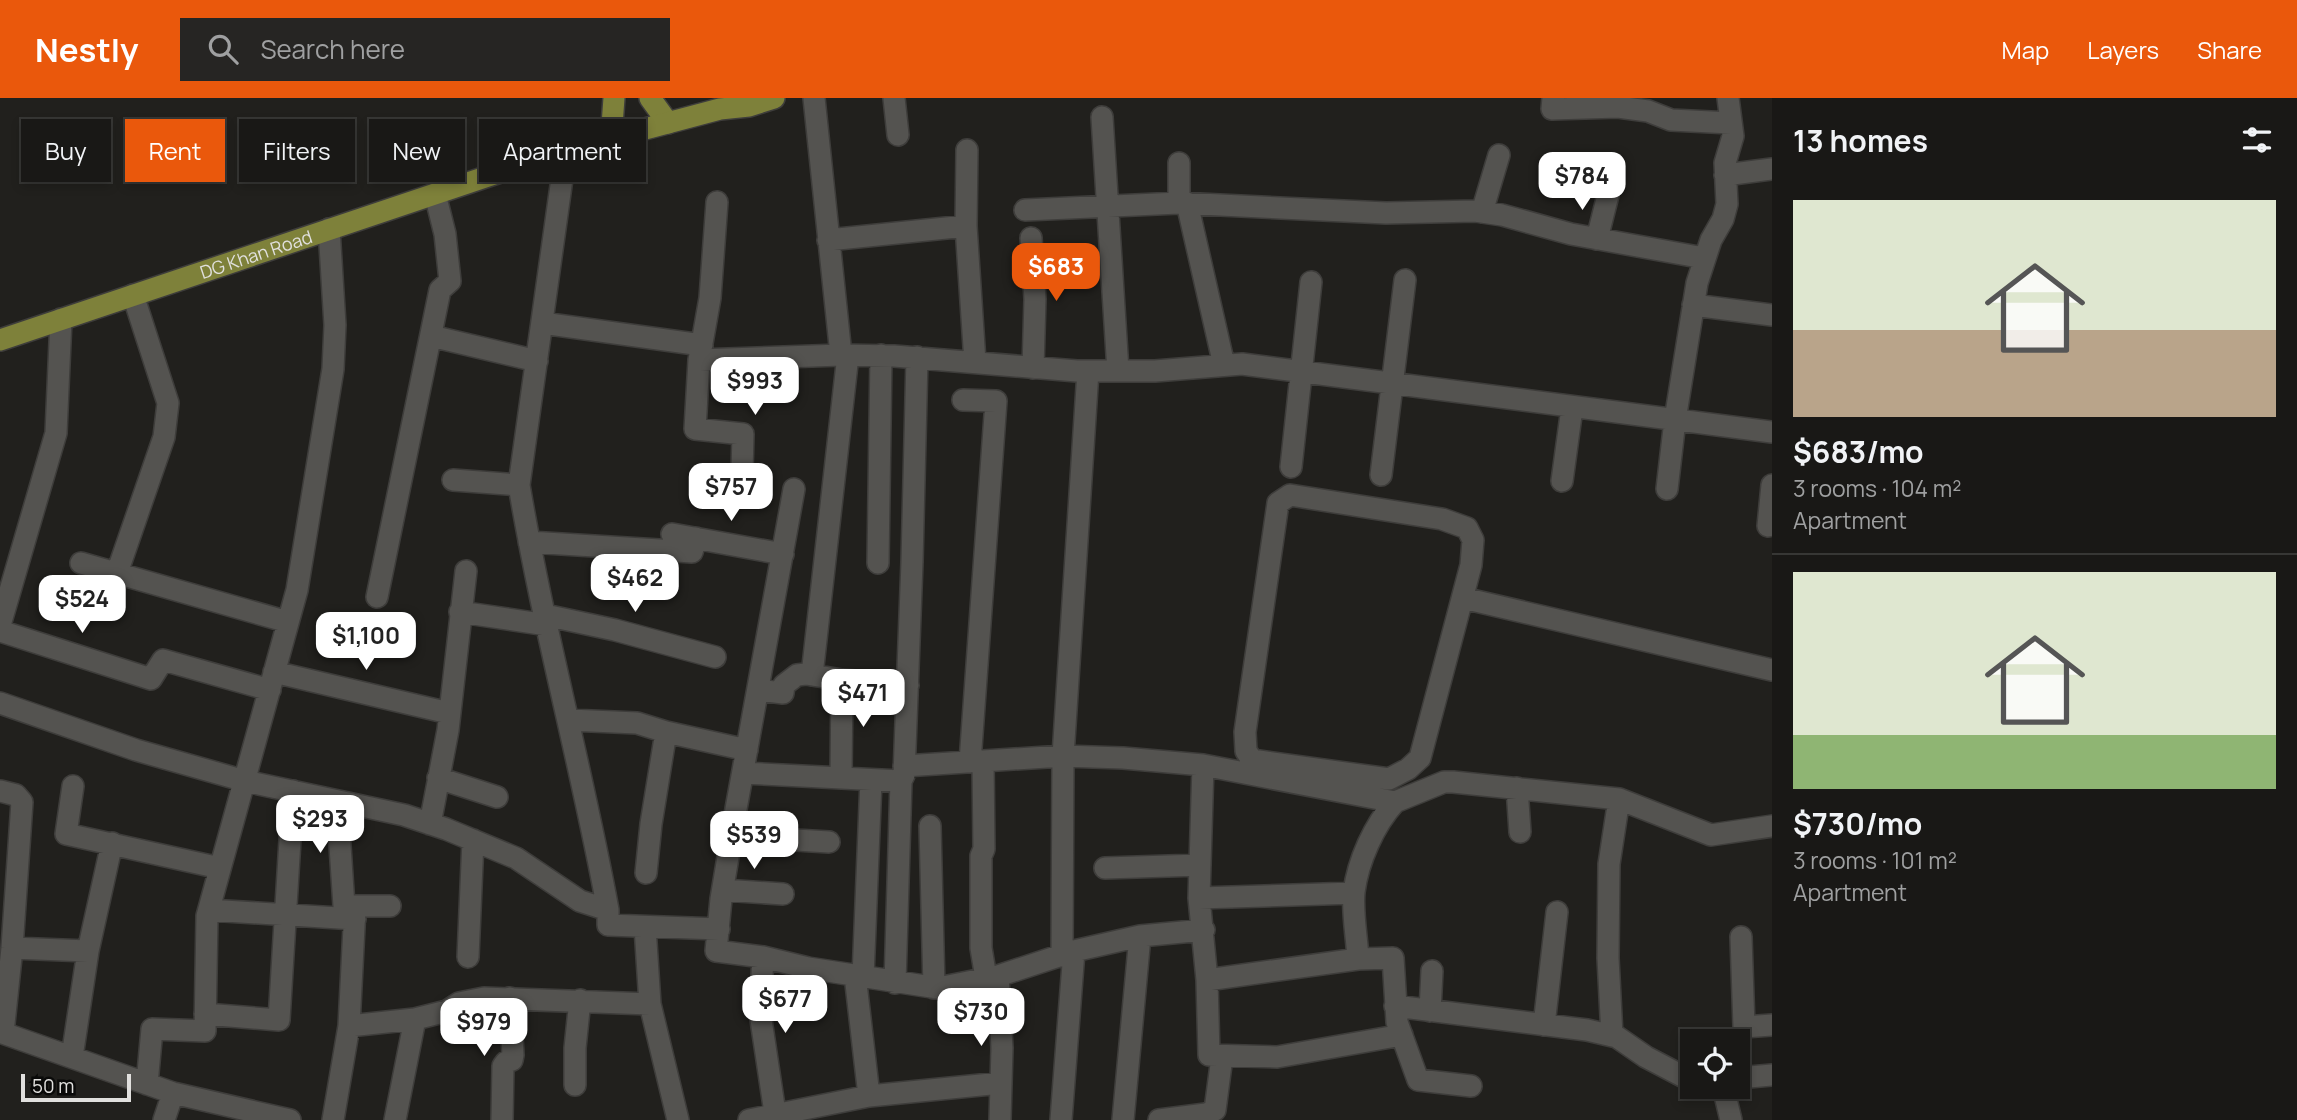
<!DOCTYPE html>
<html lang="en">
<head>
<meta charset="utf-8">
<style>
	body { margin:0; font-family:Manrope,sans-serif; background:#262523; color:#f1f3f6; height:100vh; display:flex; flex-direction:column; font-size:26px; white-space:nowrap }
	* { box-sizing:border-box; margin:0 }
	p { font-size:23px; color:#9fa0a1 }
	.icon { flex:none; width:38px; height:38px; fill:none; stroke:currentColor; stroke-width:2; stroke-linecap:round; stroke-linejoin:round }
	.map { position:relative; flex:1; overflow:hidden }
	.panel { display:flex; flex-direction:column; background:#191816; width:525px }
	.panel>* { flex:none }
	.hud { position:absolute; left:21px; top:21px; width:665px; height:63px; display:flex; gap:14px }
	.tools { position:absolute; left:1680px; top:931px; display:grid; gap:14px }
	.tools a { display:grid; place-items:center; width:70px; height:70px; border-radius:0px; background:#191816; box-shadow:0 4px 10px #0003,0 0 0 2px #373735; font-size:35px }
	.scale { position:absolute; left:21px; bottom:18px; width:110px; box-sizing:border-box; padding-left:7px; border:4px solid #e1e0de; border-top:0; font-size:19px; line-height:24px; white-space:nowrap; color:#e1e0de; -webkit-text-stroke:5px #0a0a09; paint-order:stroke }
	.price { position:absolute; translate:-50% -60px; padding:0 16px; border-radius:14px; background:#fff; color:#222; font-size:23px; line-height:46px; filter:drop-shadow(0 2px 4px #0008) }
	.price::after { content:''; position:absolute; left:50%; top:42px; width:21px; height:16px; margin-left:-10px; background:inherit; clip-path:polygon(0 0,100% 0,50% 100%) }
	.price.current { background:#ea580c; color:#fff }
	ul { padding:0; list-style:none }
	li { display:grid; align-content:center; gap:14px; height:371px; padding:0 21px }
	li+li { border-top:2px solid #373735 }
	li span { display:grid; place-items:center; height:217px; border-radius:0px; color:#555 }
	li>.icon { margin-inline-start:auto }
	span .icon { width:126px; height:126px; fill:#fffc; stroke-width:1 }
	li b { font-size:30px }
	h2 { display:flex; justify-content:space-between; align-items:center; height:84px; padding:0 21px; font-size:30px }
	.pill { padding:0 24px; border-radius:0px; background:#191816; box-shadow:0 4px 10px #0003,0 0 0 2px #373735; font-size:24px; line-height:63px }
	.pill.current { background:#ea580c; color:#fff }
	header { display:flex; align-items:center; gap:42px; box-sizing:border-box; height:98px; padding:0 35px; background:#ea580c; color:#fff }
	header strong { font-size:33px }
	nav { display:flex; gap:38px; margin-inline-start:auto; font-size:24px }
	.search { width:490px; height:63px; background:#262523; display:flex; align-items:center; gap:18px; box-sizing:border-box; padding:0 24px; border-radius:0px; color:#9fa0a1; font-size:26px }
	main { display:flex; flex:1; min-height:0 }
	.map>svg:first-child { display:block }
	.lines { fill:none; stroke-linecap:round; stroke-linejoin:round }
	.minor-casing { stroke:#3e3d3b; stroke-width:24 }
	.major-casing { stroke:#3e3d3b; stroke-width:24 }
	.minor { stroke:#545350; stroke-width:21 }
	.major { stroke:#7e813a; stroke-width:21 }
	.labels { text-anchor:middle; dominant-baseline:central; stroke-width:5; stroke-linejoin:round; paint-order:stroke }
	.street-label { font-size:18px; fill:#e1e0de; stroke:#0a0a09 }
</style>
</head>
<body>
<header>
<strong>Nestly</strong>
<div class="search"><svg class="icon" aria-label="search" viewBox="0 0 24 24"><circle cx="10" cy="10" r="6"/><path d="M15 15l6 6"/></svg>Search here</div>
<nav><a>Map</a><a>Layers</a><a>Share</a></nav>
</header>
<main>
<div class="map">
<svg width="1772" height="1022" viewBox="0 0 1772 1022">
	<rect width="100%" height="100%" fill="#21201d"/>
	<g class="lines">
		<defs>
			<path id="minor" d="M814,0l27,257
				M894,0l4,37
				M1553,0l-1,11 66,-2 30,4 23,9 60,3
				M1102,19l16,254
				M566,52l-47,335c24,143 63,283 89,425v15l111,4
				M967,52l-1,76 9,136
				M1725,77l47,-6
				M717,104l-7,96 -11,62 -4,69 48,5 -1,38
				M1179,105v-40
				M1187,105l37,162
				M1025,112l154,-7 207,10 89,-2 27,4 69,19 133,24
				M1482,114l17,-57
				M1031,140l4,61 -2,69
				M1597,141l11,-44
				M828,142l138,-14
				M1693,207l79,10
				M542,225l160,22
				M431,238l106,25
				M699,262l142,-5 53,1 183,15h78l87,-7 530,68
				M963,302l33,1 -26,361
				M1291,369l20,-185
				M1381,377l24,-195
				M453,382l66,5
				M1562,383l10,-73
				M794,391l-58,320 -15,90 -5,52 47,6 45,11 130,20 60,-12 76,-25 66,-15 64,-6
				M1667,391l8,-69 22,-137 14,-43 12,-21 4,-15 -2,-41 8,-27 -5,-38
				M1290,397l152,24 25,9 6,12 -2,25 -51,193 -12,11 -19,10 -137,-19 -6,-9 -1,-19 33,-229z
				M1768,428l4,-41
				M672,436l111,20
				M529,444l163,10 4,-14
				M81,465l207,59
				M878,465l3,-208
				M117,475l47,-136 4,-34 -35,-108
				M377,499l63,-307 10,-9 -5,-47 -10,-40
				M1463,500l309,72
				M460,514l87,13
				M545,517l70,15 100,27
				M0,527l56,-192 5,-114
				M0,533l151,48 12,-19 107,30
				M274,574l175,41
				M812,577l36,-320
				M758,592l25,3 1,-8 13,-10 9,-1 36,6 66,5
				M0,605l136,47 109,31 159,34 42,14 70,29 64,43 28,9
				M569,622l68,3 29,9 81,18
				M983,663l1,88 -3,7v92l5,30
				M1203,667l-4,133 8,82 2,75 68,2 125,-22
				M904,668l159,-10 60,2 80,7 192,37 49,-20h9l166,17 92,36 61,-9
				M743,675l158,8
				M438,680l59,19
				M841,680l1,-98
				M73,688l-7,48 154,34
				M1517,690l3,44
				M0,693l16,4 6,7 -10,146 -9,85
				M337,703l7,105h46
				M430,726l18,-94 18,-159
				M930,728l4,162
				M732,733l29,7 68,4
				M1105,770l95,-3
				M646,775l5,-49 15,-92
				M723,792l60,4
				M1199,800l155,-5
				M209,812l146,9
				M645,829l5,77 28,116
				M1741,839l3,90 28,-2
				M12,850l76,3
				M1062,858l1,-200 25,-385
				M468,859l5,-117
				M763,859l-3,56 15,100
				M1358,861c-1,-21 -6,-46 -4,-67 4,-31 20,-67 41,-90
				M855,877l14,121
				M998,878l4,72 -2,72
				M863,879l8,-197
				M1207,882l151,-21 35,-1 4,64 21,58 53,6
				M895,885l6,-202 3,-6 8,-213 5,-205
				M1395,908l192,24 30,7 29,20 42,22h4
				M1430,913l2,-40
				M205,916l74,6 14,-229
				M1544,927l13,-113
				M349,928l66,-7 32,-8 12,-8 25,-5 166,6
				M0,934l173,61 117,27
				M1612,938l-4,-78 1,-94 10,-65
				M72,959l16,-106 24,-108
				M1738,980l34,-3
				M147,986l5,-55 53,2 2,-115 90,-326 36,-221 2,-44 -6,-96
				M575,987v-37l5,-48
				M1723,989l8,33
				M164,1022l9,-27
				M333,1022l16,-94 6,-119
				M395,1022l20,-101
				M502,1022l1,-54 3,-4 6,-2 1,-5 -3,-57
				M749,1022l120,-24 132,-13
				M1061,1022l13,-169
				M1123,1022l17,-184
				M1159,1022l47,-6 9,-4 7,-53"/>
			<g id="major">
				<path d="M650,0l18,25"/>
				<path d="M611,41l3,-41"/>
				<path id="s1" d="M0,242l566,-190 154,-41 29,-3 25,-8"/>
			</g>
		</defs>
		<!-- minor casing -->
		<use href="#minor" class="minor-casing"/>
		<!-- major casing -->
		<use href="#major" class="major-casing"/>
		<!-- minor -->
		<use href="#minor" class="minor"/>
		<!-- major -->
		<use href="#major" class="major"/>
	</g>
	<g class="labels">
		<!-- street labels -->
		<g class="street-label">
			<text stroke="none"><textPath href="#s1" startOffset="270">DG Khan Road</textPath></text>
		</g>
	</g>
</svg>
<div class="tools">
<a><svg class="icon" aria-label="locate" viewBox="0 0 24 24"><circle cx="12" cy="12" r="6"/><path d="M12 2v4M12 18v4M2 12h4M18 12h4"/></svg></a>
</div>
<div class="scale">50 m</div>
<b class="price" style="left:1582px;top:114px">$784</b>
<b class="price current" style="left:1056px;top:205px">$683</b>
<b class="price" style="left:755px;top:319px">$993</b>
<b class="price" style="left:731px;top:425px">$757</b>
<b class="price" style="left:635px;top:516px">$462</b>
<b class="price" style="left:82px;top:537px">$524</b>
<b class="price" style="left:366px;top:574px">$1,100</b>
<b class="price" style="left:863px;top:631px">$471</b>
<b class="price" style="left:320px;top:757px">$293</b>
<b class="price" style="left:754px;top:773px">$539</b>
<b class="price" style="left:785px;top:937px">$677</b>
<b class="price" style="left:981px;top:950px">$730</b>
<b class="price" style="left:484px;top:960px">$979</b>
<div class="hud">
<a class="pill">Buy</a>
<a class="pill current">Rent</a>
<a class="pill">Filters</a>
<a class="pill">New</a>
<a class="pill">Apartment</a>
</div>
</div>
<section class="panel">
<h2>13 homes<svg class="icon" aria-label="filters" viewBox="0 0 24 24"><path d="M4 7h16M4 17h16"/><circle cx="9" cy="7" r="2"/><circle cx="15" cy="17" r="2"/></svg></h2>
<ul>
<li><span style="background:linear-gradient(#dfe7d0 60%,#b9a48a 0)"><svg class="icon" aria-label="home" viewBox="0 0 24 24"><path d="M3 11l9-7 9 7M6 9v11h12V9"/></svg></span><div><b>$683/mo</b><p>3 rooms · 104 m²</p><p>Apartment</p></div></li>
<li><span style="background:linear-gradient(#dfe7d0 75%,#8fb573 0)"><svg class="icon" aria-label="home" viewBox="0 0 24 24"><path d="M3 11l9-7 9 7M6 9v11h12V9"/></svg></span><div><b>$730/mo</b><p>3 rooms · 101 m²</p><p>Apartment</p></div></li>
</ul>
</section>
</main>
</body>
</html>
